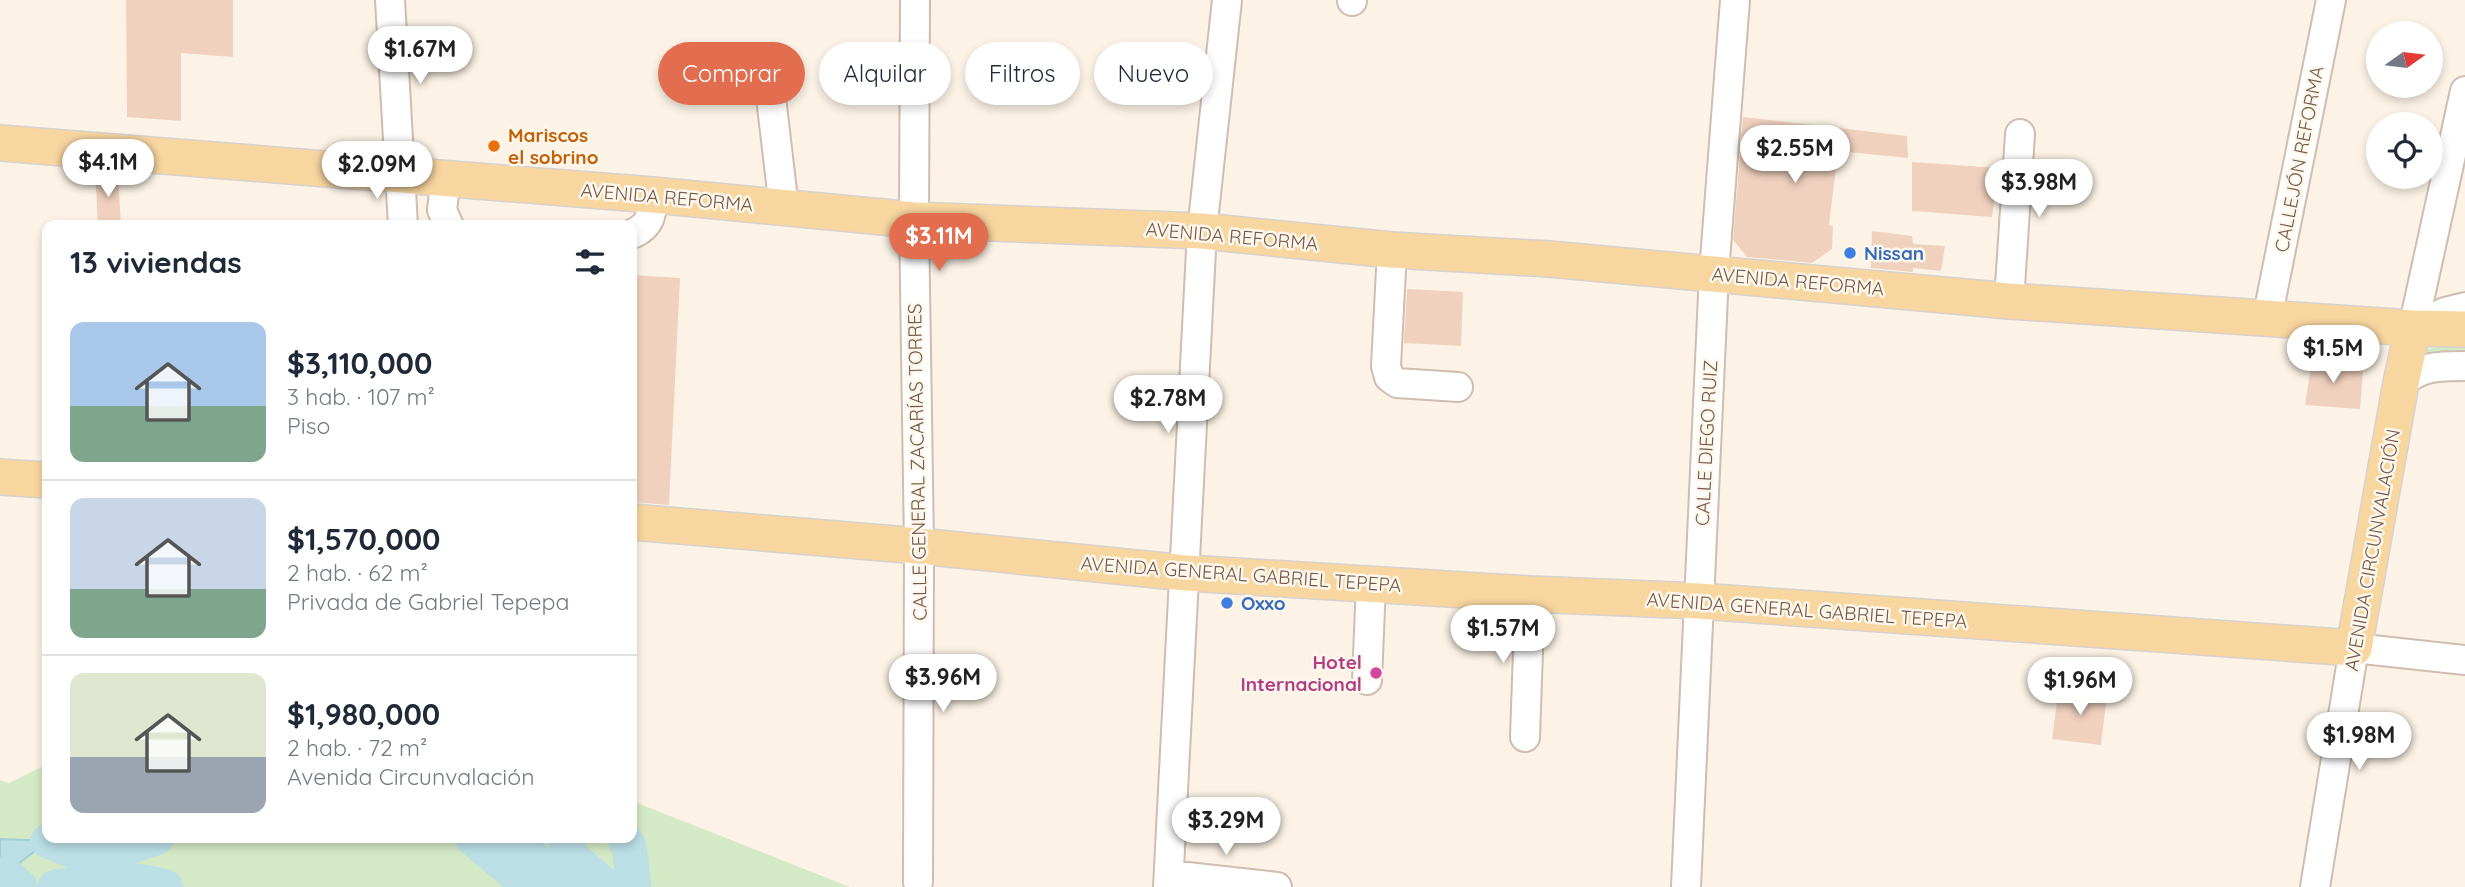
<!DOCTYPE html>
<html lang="es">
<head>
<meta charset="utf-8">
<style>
	body { margin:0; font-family:Quicksand,sans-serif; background:#f2f2f3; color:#1f2937; height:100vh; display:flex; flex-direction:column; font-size:26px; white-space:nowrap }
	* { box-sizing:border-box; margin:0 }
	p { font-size:23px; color:#747a83 }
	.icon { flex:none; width:38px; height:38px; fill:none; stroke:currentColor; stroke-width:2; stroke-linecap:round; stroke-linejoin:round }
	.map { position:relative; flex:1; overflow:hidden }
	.details { position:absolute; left:42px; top:220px; width:595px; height:623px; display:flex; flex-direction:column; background:#fff; border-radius:14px; box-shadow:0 4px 10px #0003 }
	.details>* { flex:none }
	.top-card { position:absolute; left:658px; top:42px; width:665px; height:63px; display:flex; gap:14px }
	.needle { width:46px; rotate:76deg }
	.buttons { position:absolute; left:2366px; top:21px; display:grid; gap:14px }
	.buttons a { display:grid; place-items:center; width:77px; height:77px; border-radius:50%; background:#fff; box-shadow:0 4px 10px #0003; font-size:35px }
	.price { position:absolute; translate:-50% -60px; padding:0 16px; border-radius:24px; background:#fff; color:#222; font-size:23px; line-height:46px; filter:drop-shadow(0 2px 4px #0008) }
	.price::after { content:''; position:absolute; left:50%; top:42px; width:21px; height:16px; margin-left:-10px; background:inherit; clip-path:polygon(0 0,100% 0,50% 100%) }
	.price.current { background:#e26d4f; color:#fff }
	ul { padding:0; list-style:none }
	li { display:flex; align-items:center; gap:21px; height:175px; padding:0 28px }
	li+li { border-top:2px solid #e0e1e3 }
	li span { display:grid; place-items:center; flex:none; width:196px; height:140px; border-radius:14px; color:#555 }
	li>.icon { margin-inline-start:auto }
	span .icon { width:84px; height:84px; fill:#fffc; stroke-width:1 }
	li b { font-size:30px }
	h2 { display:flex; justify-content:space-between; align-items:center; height:84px; padding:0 28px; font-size:30px }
	.pill { padding:0 24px; border-radius:32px; background:#fff; box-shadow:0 4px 10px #0003; font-size:24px; line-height:63px }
	.pill.current { background:#e26d4f; color:#fff }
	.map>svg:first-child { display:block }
	.green { fill:#d4e9c5 }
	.water { fill:#bbdfe5; stroke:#a1cfd6; stroke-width:2 }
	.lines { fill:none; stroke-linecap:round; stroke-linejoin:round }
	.river { stroke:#bbdfe5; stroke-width:35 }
	.building { fill:#f0d1be }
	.minor-casing { stroke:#cfbdaf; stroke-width:32 }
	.major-casing { stroke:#d8d1cd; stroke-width:38 }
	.minor { stroke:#fff; stroke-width:28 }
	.major { stroke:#f8d6a0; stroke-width:35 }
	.food-dot { fill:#e8710a; stroke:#fef7ec; stroke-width:2.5 }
	.shop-dot { fill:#3f7fe0; stroke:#fef7ec; stroke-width:2.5 }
	.hotel-dot { fill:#d1479c; stroke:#fef7ec; stroke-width:2.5 }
	.labels { text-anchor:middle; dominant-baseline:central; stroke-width:5; stroke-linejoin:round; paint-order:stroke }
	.food-label { font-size:19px; font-weight:bold; fill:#c56008; stroke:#fef7ec; text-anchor:start }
	.street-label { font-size:19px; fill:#74594b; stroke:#fef7ec }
	.shop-label { font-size:19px; font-weight:bold; fill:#366cbe; stroke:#fef7ec; text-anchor:start }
	.hotel-label { font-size:19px; font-weight:bold; fill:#b23c85; stroke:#fef7ec; text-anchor:end }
</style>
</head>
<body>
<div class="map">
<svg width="2465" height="887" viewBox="0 0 2465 887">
	<rect width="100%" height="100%" fill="#fcf3e6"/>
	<!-- green -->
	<path class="green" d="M2465,345v21l-57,-11 28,-8z
		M47,764v74h585v-37l218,86h-850v-107l9,3z"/>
	<!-- water -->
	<path class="water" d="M0,839l48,2 -43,33h-5z"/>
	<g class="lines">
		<!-- river -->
		<path class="river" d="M472,838l58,49
			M565,838l7,19 35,30
			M624,838l5,8 5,41
			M48,841l32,13 5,-4h35l36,-12
			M518,847l56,40
			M5,874l15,13
			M55,887c38,-5 75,-12 111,0"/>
	</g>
	<!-- building -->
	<path class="building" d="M126,0h107v57l-52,-4v68l-54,-4z
		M1743,117l164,19 1,22 -70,-7 -9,74 4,1 -1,23 -20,14 -65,-6 -14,-17z
		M1912,162l86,6 -6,49 -80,-6z
		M95,171l23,2 3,53h-23z
		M1872,231l40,5 1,8 32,2 -4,25 -28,-3v4l-42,-4z
		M632,275l48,3 -11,227 -37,-3z
		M1407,289l56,3 -2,54 -57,-3z
		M2313,353l17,3 -2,12 35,3 -3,38 -55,-4z
		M2059,688l48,6 -6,51 -49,-6z"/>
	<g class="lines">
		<defs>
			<path id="minor" d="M390,0l13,226
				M915,0l-1,220 5,326 -1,336
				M1352,1v-1
				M769,81l15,127
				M446,178l-4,32 7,16
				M632,234c19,-8 20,-20 21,-39
				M1392,250l-6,116 3,11 8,6 61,4
				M2009,301l11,-167
				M2267,319l64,-319
				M2413,328l52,-237
				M2413,328l32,-16 20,-5
				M2401,383c21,-17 36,-17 64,-17
				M1367,680l4,-96
				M1525,737l5,-143
				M1169,875l108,12
				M1168,887l34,-656 25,-231
				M1686,887l28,-614 21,-273
				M2315,887l39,-239 111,12"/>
			<path id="major" d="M0,143l653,52 261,25 288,11 190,19 157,9 460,42 404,27 52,1
				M0,477l47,3
				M632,522l287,24 267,27 344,21 169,7 655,47 47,-265 12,-55"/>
		</defs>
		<!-- minor casing -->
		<use href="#minor" class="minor-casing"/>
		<!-- major casing -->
		<use href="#major" class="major-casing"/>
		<!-- minor -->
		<use href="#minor" class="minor"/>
		<!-- major -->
		<use href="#major" class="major"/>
	</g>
	<!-- markers -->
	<circle class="food-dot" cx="494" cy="146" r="7"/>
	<g class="shop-dot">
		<circle cx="1850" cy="253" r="7"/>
		<circle cx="1227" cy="603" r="7"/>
	</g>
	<circle class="hotel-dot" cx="1376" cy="673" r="7"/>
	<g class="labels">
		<!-- food labels -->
		<g class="food-label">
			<text x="508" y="135">Mariscos<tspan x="508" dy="22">el sobrino</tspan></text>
		</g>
		<!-- street labels -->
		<g class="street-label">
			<text transform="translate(2299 159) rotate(-79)">CALLEJÓN REFORMA</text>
			<text transform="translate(667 197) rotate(5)">AVENIDA REFORMA</text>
			<text transform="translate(1232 236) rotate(5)">AVENIDA REFORMA</text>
			<text transform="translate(1798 281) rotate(5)">AVENIDA REFORMA</text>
			<text transform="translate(1706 443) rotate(-87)">CALLE DIEGO RUIZ</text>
			<text transform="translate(917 462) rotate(-91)">CALLE GENERAL ZACARÍAS TORRES</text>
			<text transform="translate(2372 550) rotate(-80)">AVENIDA CIRCUNVALACIÓN</text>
			<text transform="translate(1241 574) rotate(4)">AVENIDA GENERAL GABRIEL TEPEPA</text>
			<text transform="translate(1807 610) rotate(4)">AVENIDA GENERAL GABRIEL TEPEPA</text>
		</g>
		<!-- shop labels -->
		<g class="shop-label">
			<text x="1864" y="253">Nissan</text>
			<text x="1241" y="603">Oxxo</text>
		</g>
		<!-- hotel labels -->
		<g class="hotel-label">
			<text x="1362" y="662">Hotel<tspan x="1362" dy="22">Internacional</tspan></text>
		</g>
	</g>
</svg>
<div class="buttons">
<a><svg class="needle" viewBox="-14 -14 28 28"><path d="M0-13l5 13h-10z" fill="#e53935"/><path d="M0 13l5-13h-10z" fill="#747a83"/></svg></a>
<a><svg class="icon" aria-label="locate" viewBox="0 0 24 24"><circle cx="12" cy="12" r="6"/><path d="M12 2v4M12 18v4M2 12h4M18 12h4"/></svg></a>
</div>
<b class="price" style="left:420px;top:86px">$1.67M</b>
<b class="price" style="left:1795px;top:185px">$2.55M</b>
<b class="price" style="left:108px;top:199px">$4.1M</b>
<b class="price" style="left:377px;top:201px">$2.09M</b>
<b class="price" style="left:2039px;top:219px">$3.98M</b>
<b class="price current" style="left:939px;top:273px">$3.11M</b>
<b class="price" style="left:2333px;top:385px">$1.5M</b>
<b class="price" style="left:1168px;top:435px">$2.78M</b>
<b class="price" style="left:1503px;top:665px">$1.57M</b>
<b class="price" style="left:943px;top:714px">$3.96M</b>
<b class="price" style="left:2080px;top:717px">$1.96M</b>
<b class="price" style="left:2359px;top:772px">$1.98M</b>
<b class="price" style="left:1226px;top:857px">$3.29M</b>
<div class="top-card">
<a class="pill current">Comprar</a>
<a class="pill">Alquilar</a>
<a class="pill">Filtros</a>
<a class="pill">Nuevo</a>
</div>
<section class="details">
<h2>13 viviendas<svg class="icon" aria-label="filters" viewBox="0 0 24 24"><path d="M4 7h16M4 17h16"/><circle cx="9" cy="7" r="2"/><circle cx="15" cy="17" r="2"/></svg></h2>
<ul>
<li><span style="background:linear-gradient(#a9c7e8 60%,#7fa58c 0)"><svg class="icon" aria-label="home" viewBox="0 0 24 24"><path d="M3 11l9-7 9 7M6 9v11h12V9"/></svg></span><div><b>$3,110,000</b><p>3 hab. · 107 m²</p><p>Piso</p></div></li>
<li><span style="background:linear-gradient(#c9d6e8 65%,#7fa58c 0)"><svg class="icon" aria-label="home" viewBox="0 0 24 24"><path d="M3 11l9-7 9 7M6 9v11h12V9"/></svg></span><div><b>$1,570,000</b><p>2 hab. · 62 m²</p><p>Privada de Gabriel Tepepa</p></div></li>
<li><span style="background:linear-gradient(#dfe7d0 60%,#9aa5b1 0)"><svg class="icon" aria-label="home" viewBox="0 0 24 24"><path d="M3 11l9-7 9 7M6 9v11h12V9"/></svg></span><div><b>$1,980,000</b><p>2 hab. · 72 m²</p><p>Avenida Circunvalación</p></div></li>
</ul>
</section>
</div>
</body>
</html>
